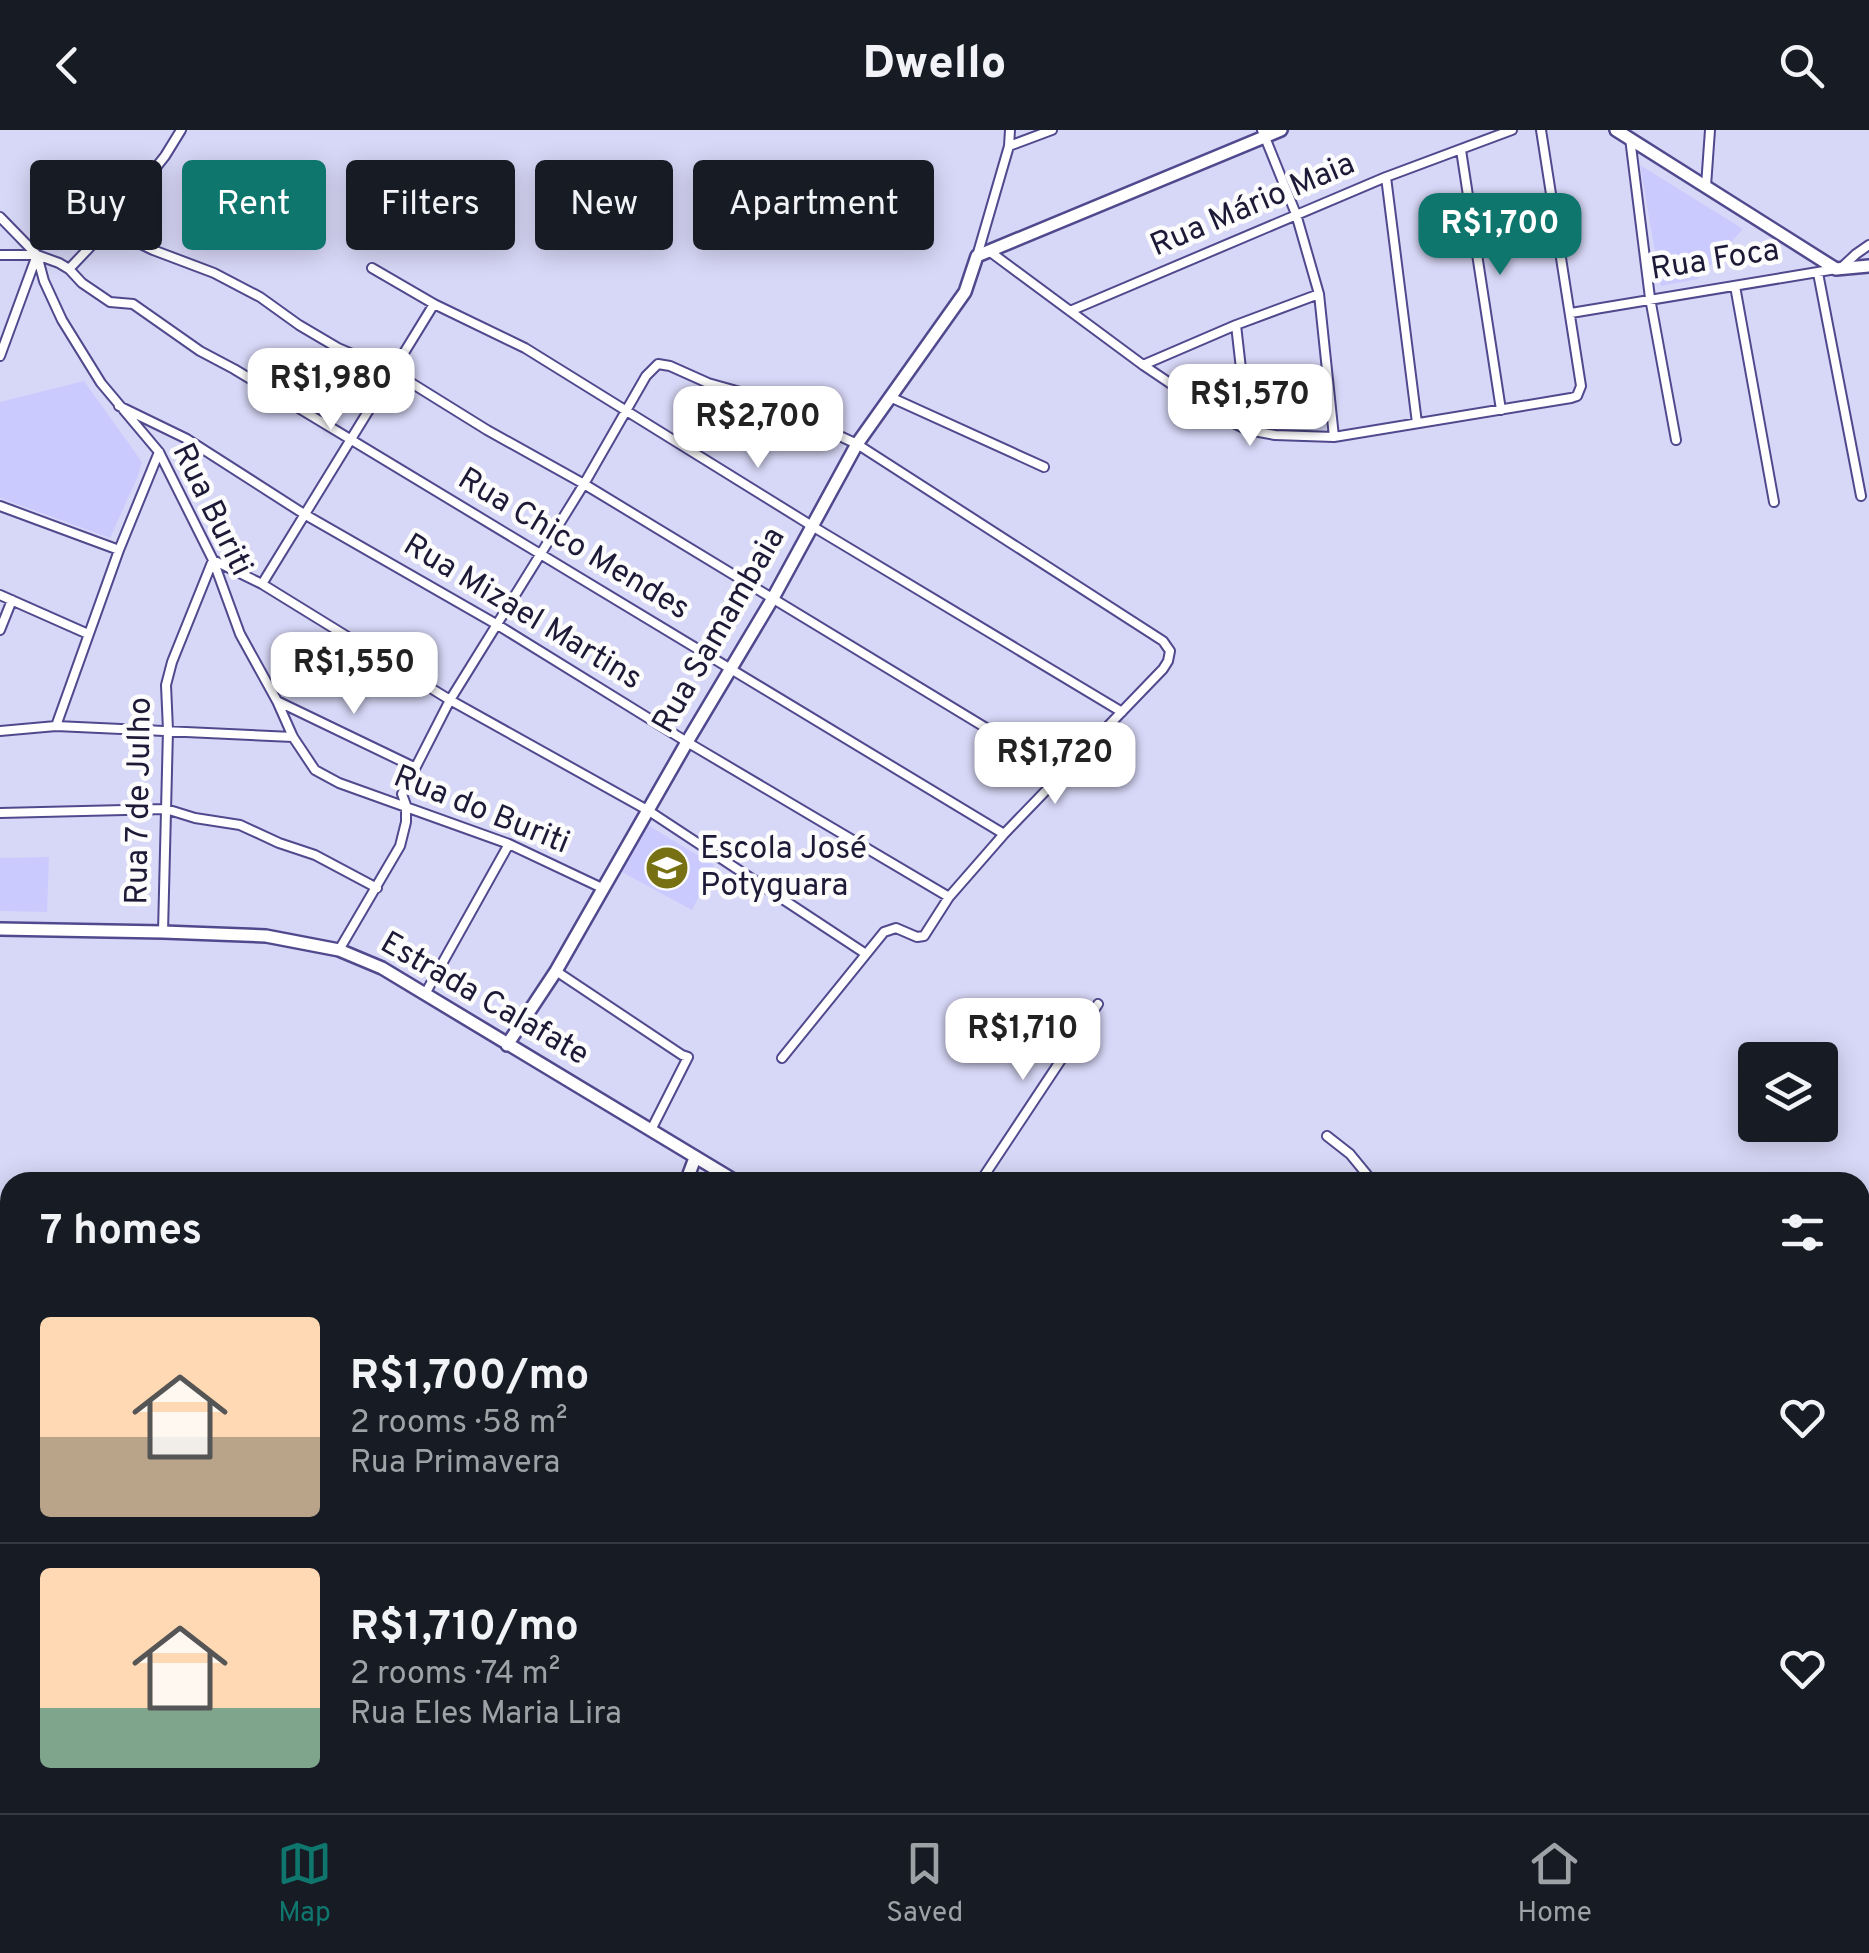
<!DOCTYPE html>
<html lang="en">
<head>
<meta charset="utf-8">
<style>
	body { margin:0; font-family:Overpass,sans-serif; background:#20242c; color:#f1f3f6; height:100vh; display:flex; flex-direction:column; font-size:38px; white-space:nowrap }
	* { box-sizing:border-box; margin:0 }
	p { font-size:32px; color:#9ea1a6 }
	.icon { flex:none; width:55px; height:55px; fill:none; stroke:currentColor; stroke-width:2; stroke-linecap:round; stroke-linejoin:round }
	.map { position:relative; flex:1; overflow:hidden }
	.sheet { position:absolute; left:0px; top:1042px; width:1870px; height:642px; display:flex; flex-direction:column; background:#171b24; border-radius:30px 30px 0 0; box-shadow:0 5px 25px #0003 }
	.sheet>* { flex:none }
	.banner { position:absolute; left:30px; top:30px; width:1000px; height:90px; display:flex; gap:20px }
	.tools { position:absolute; left:1738px; top:912px; display:grid; gap:20px }
	.tools a { display:grid; place-items:center; width:100px; height:100px; border-radius:10px; background:#171b24; box-shadow:0 5px 25px #0003; font-size:50px }
	.price { position:absolute; translate:-50% -85px; padding:0 22px; border-radius:20px; background:#fff; color:#222; font-size:32px; line-height:65px; filter:drop-shadow(0 2px 5px #0008) }
	.price::after { content:''; position:absolute; left:50%; top:60px; width:30px; height:22px; margin-left:-15px; background:inherit; clip-path:polygon(0 0,100% 0,50% 100%) }
	.price.current { background:#0f766e; color:#fff }
	ul { padding:0; list-style:none }
	li { display:flex; align-items:center; gap:30px; height:250px; padding:0 40px }
	li+li { border-top:2px solid #363941 }
	li span { display:grid; place-items:center; flex:none; width:280px; height:200px; border-radius:10px; color:#555 }
	li>.icon { margin-inline-start:auto }
	span .icon { width:120px; height:120px; fill:#fffc; stroke-width:1 }
	li b { font-size:42px }
	h2 { display:flex; justify-content:space-between; align-items:center; height:120px; padding:0 40px; font-size:42px }
	.pill { padding:0 35px; border-radius:10px; background:#171b24; box-shadow:0 5px 25px #0003; font-size:35px; line-height:90px }
	.pill.current { background:#0f766e; color:#fff }
	header { display:flex; justify-content:space-between; align-items:center; height:130px; padding:0 40px; background:#171b24; font-size:45px; font-weight:800 }
	.tab-bar { display:flex; justify-content:space-around; align-items:center; height:140px; border-top:2px solid #363941; background:#171b24; font-size:28px; color:#9ea1a6 }
	.tab-bar a { display:grid; justify-items:center; gap:5px }
	.tab-bar .current { color:#0f766e }
	.map>svg:first-child { display:block }
	.built { fill:#cbcafe }
	.water { fill:#15956e }
	.lines { fill:none; stroke-linecap:round; stroke-linejoin:round }
	.street-casing { stroke:#50498d; stroke-width:12 }
	.secondary-casing { stroke:#50498d; stroke-width:16 }
	.street { stroke:#fff; stroke-width:8 }
	.secondary { stroke:#fff; stroke-width:11 }
	.labels { text-anchor:middle; dominant-baseline:central; stroke-width:9; stroke-linejoin:round; paint-order:stroke }
	.street-label { font-size:32px; fill:#1d1a37; stroke:#fcfcfc }
	.poi-label { font-size:32px; fill:#1d1a37; stroke:#fcfcfc; text-anchor:start }
</style>
</head>
<body>
<header><svg class="icon" aria-label="back" viewBox="0 0 24 24"><path d="M15 5l-7 7 7 7"/></svg>Dwello<svg class="icon" aria-label="search" viewBox="0 0 24 24"><circle cx="10" cy="10" r="6"/><path d="M15 15l6 6"/></svg></header>
<div class="map">
<svg width="1869" height="1683" viewBox="0 0 1869 1683">
	<rect width="100%" height="100%" fill="#d7d7f7"/>
	<!-- built -->
	<path class="built" d="M1640,35l103,64 -45,50 -37,7z
		M84,251l58,81 -4,14 -28,62 -110,-40v-96z
		M644,693l70,42 -22,45 -72,-39z
		M49,727l-2,55 -47,-1v-53z"/>
	<!-- water -->
	<path class="water" d="M1869,1425v151l-9,3v-139z"/>
	<g class="lines">
		<defs>
			<path id="street" d="M1262,0l34,84 23,80 15,143
				M1630,8l20,160 26,142
				M1009,16l43,-16
				M1461,20l40,260
				M1386,47l31,246
				M1706,56l4,-56
				M0,87l37,38 7,26 18,39 39,63 58,69 54,108 27,74 37,67 16,36 22,33 24,13 170,61 93,44
				M108,98l45,22 61,23 46,24 39,28 39,23 54,23 95,59 97,54 478,290
				M989,121l154,114 74,50 31,15 27,5 59,2 237,-39 6,-2 4,-10 -40,-256
				M0,125h37l22,8 10,6 13,14 28,19 23,2 67,47 34,18 770,465
				M977,126l32,-110 1,-16
				M372,138l62,36 91,44 287,178 310,186
				M1841,138l15,-14 13,-9
				M69,139l39,-41 57,-72 16,-26
				M1818,143l43,223
				M1735,156l39,216
				M1070,181l316,-134 126,-47
				M1571,183l265,-44
				M1236,195l12,105
				M0,226l37,-101
				M1143,235l93,-40 83,-31
				M890,267l154,70
				M119,276l68,33 117,75 192,110 191,118 262,155
				M0,376l119,44
				M262,454l172,-280
				M0,465l88,39
				M0,500l12,-30
				M279,572l135,65
				M56,596l63,-176 40,-98
				M0,601l56,-5 237,11
				M0,683l166,-4 29,9 45,7 39,18 36,12 62,33
				M163,802l5,-202 -2,-45 6,-23 41,-102 49,24 188,116 199,111 217,143
				M339,820l61,-104 6,-24v-17l-4,-11 48,-94 134,-216 62,-108 12,-12 12,2 38,17 43,12 106,49 306,197 7,10 -2,10 -5,8 -159,165 -55,63 -25,39 -7,1 -21,-9 -12,4 -102,126
				M556,841l126,84 6,2 -37,73
				M425,864l84,-150
				M1327,1006l23,18 23,28
				M980,1052l118,-178
				M1275,1675l15,4 7,-4"/>
			<path id="secondary" d="M1616,0l220,139 33,-3
				M0,799l163,3 103,4 73,14 43,18 355,214
				M507,915l49,-74 131,-229 86,-144 84,-154 108,-152 12,-36 304,-126
				M686,1052l9,-24
				M1860,1296l9,-2
				M539,1683l2,-8"/>
		</defs>
		<!-- street casing -->
		<use href="#street" class="street-casing"/>
		<!-- secondary casing -->
		<use href="#secondary" class="secondary-casing"/>
		<!-- street -->
		<use href="#street" class="street"/>
		<!-- secondary -->
		<use href="#secondary" class="secondary"/>
	</g>
	<!-- icons -->
	<defs>
		<symbol id="school-disc" viewBox="-11 -11 22 22"><circle r="9.5" fill="#777113" stroke="#fcfcfc"/><path d="M0-5L7-2L0 1L-7-2ZM-4 1L0 2.5L4 1V4Q0 6-4 4Z" fill="#fff"/></symbol>
	</defs>
	<g fill-rule="evenodd">
		<use href="#school-disc" x="642" y="713" width="50" height="50"/>
	</g>
	<g class="labels">
		<!-- street labels -->
		<g class="street-label">
			<text transform="translate(1253 76) rotate(-23)">Rua Mário Maia</text>
			<text transform="translate(1715 131) rotate(-9)">Rua Foca</text>
			<text transform="translate(211 380) rotate(64)">Rua Buriti</text>
			<text transform="translate(573 415) rotate(31)">Rua Chico Mendes</text>
			<text transform="translate(522 483) rotate(31)">Rua Mizael Martins</text>
			<text transform="translate(720 501) rotate(-60)">Rua Samambaia</text>
			<text transform="translate(140 671) rotate(-89)">Rua 7 de Julho</text>
			<text transform="translate(481 681) rotate(22)">Rua do Buriti</text>
			<text transform="translate(484 870) rotate(30)">Estrada Calafate</text>
		</g>
		<!-- poi labels -->
		<g class="poi-label">
			<text x="700" y="720">Escola José<tspan x="700" dy="37">Potyguara</tspan></text>
		</g>
	</g>
</svg>
<div class="tools">
<a><svg class="icon" aria-label="layers" viewBox="0 0 24 24"><path d="M12 4l9 5-9 5-9-5zM3 14l9 5 9-5"/></svg></a>
</div>
<b class="price current" style="left:1500px;top:148px">R$1,700</b>
<b class="price" style="left:331px;top:303px">R$1,980</b>
<b class="price" style="left:1250px;top:319px">R$1,570</b>
<b class="price" style="left:758px;top:341px">R$2,700</b>
<b class="price" style="left:354px;top:587px">R$1,550</b>
<b class="price" style="left:1055px;top:677px">R$1,720</b>
<b class="price" style="left:1023px;top:953px">R$1,710</b>
<div class="banner">
<a class="pill">Buy</a>
<a class="pill current">Rent</a>
<a class="pill">Filters</a>
<a class="pill">New</a>
<a class="pill">Apartment</a>
</div>
<section class="sheet">
<h2>7 homes<svg class="icon" aria-label="filters" viewBox="0 0 24 24"><path d="M4 7h16M4 17h16"/><circle cx="9" cy="7" r="2"/><circle cx="15" cy="17" r="2"/></svg></h2>
<ul>
<li><span style="background:linear-gradient(#ffd9b3 60%,#b9a48a 0)"><svg class="icon" aria-label="home" viewBox="0 0 24 24"><path d="M3 11l9-7 9 7M6 9v11h12V9"/></svg></span><div><b>R$1,700/mo</b><p>2 rooms · 58 m²</p><p>Rua Primavera</p></div><svg class="icon" aria-label="heart" viewBox="0 0 24 24"><path d="M12 20l-8-8c-3-5 5-10 8-4 3-6 11-1 8 4z"/></svg></li>
<li><span style="background:linear-gradient(#ffd9b3 70%,#7fa58c 0)"><svg class="icon" aria-label="home" viewBox="0 0 24 24"><path d="M3 11l9-7 9 7M6 9v11h12V9"/></svg></span><div><b>R$1,710/mo</b><p>2 rooms · 74 m²</p><p>Rua Eles Maria Lira</p></div><svg class="icon" aria-label="heart" viewBox="0 0 24 24"><path d="M12 20l-8-8c-3-5 5-10 8-4 3-6 11-1 8 4z"/></svg></li>
</ul>
</section>
</div>
<nav class="tab-bar">
<a class="current"><svg class="icon" aria-label="map" viewBox="0 0 24 24"><path d="M3 6l6-2 6 2 6-2v14l-6 2-6-2-6 2zM9 4v14M15 6v14"/></svg>Map</a>
<a><svg class="icon" aria-label="saved" viewBox="0 0 24 24"><path d="M7 4h10v16l-5-4-5 4z"/></svg>Saved</a>
<a><svg class="icon" aria-label="home" viewBox="0 0 24 24"><path d="M3 11l9-7 9 7M6 9v11h12V9"/></svg>Home</a>
</nav>
</body>
</html>
